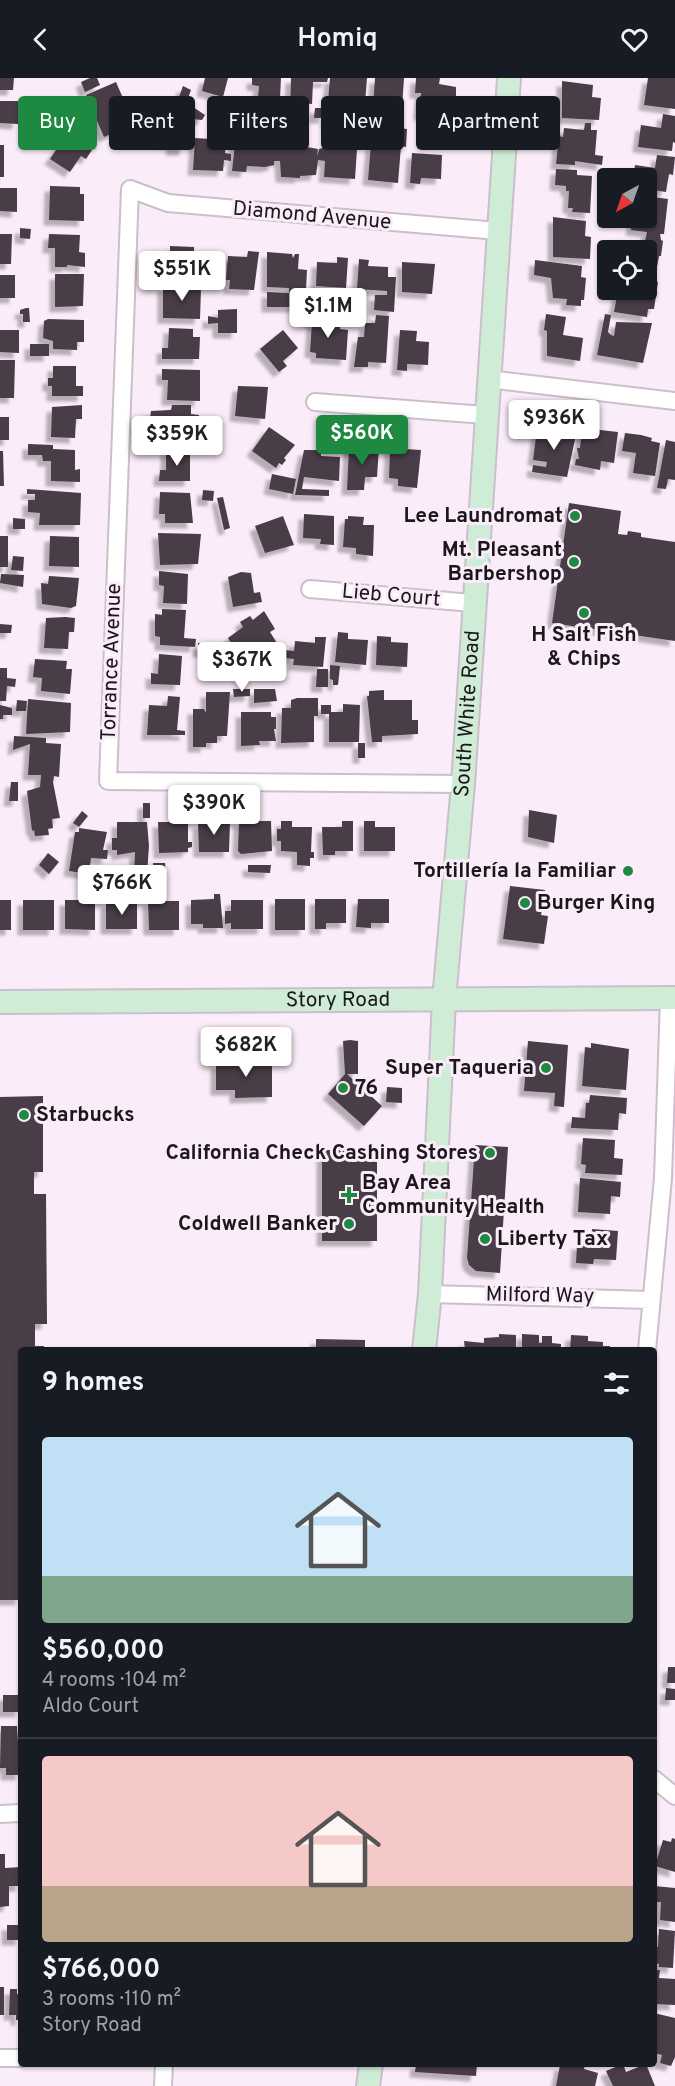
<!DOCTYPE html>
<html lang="en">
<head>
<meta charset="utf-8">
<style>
	body { margin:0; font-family:Overpass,sans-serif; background:#242831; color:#f1f3f6; height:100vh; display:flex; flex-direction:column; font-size:22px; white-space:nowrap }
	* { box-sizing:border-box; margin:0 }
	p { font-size:20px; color:#9ea1a6 }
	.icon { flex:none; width:33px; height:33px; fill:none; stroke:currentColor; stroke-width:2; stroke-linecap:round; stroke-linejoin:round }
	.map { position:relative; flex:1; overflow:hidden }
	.sheet { position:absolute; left:18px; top:1269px; width:639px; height:720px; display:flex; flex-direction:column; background:#171b24; border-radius:6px; box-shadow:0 2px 4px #0004 }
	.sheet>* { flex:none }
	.guide { position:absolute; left:18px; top:18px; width:639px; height:54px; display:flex; gap:12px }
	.needle { width:39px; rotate:220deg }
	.controls { position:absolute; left:597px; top:90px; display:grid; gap:12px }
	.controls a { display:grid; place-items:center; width:60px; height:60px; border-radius:6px; background:#171b24; box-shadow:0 2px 4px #0004; font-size:30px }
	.price { position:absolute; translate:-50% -51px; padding:0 14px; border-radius:6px; background:#fff; color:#222; font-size:20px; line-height:39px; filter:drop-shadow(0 2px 3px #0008) }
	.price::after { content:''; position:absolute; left:50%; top:36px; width:18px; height:14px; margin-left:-9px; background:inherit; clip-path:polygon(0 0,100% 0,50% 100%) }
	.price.selected { background:#1e8a41; color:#fff }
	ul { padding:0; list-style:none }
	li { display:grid; align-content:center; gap:12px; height:318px; padding:0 24px }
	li+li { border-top:2px solid #363941 }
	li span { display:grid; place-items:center; height:186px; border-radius:6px; color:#555 }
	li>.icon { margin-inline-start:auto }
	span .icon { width:108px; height:108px; fill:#fffc; stroke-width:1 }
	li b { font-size:26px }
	h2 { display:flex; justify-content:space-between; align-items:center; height:72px; padding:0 24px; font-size:26px }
	.tag { padding:0 21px; border-radius:6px; background:#171b24; box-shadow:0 2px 4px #0004; font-size:21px; line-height:54px }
	.tag.selected { background:#1e8a41; color:#fff }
	header { display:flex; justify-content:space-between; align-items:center; height:78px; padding:0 24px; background:#171b24; font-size:27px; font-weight:600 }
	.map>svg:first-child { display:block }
	.building { fill:#483d46; filter:url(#shadow) }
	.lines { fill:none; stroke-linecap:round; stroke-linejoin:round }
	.street-casing { stroke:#ccbeca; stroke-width:20 }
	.secondary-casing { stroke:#ccbeca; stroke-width:26 }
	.street { stroke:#fff; stroke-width:16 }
	.secondary { stroke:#cfedd6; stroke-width:22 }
	.poi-dot { fill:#1e8a41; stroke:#fbecf9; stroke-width:2 }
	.labels { text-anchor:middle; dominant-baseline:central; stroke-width:6; stroke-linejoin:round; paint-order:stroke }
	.street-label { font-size:21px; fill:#1c171b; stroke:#fbecf9 }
	.poi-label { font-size:21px; font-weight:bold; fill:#1c171b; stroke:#fbecf9; text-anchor:end }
</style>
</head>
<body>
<header><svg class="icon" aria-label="back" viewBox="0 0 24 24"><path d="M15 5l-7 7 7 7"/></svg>Homiq<svg class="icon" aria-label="heart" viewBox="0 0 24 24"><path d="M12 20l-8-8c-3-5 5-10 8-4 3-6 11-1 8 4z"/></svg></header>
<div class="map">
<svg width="675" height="2008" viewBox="0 0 675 2008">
	<defs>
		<filter id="shadow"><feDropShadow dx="-5.5" dy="5.5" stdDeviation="1.5" flood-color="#0004"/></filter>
	</defs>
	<rect width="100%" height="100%" fill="#fbecf9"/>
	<!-- building -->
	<path class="building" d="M0,0h14l-1,12h-13z
		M90,0h7l3,7 -15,7 -4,-10z
		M205,0h23l-5,19 -21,-6z
		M252,0h29l-1,21 -22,-1 1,-12 -7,-1z
		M291,0h37l-1,4h-14l-1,22 -9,-1 -1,11 -12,-1z
		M330,0h37l-2,25 -37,-2z
		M375,0h29l-2,30 -29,-2z
		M416,0h24l-1,6 17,3v10l-14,-1 -1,20 -22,-1 2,-22h-6z
		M648,0h27v31l-31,-4z
		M562,3l31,4 -1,12 9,1 -2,22 -37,-2z
		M116,4l20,46 -16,7 -2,-4 -14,6 -18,-42z
		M183,8l8,4 -4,11 -8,-4z
		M0,23h19l-1,23 -18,-1z
		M193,29l12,8 -3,5 -10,-1z
		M315,30h10l-1,10h-10z
		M83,31l3,6 3,-2 6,13 -6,2 -6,-12 -2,1 -3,-6z
		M335,36l10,1 -1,9h-17v-7l8,1z
		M663,36l12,2v27l-2,-1 -1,9 -34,-4 3,-22 20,3z
		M439,39l15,1 -1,14 -15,-1z
		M155,41l30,2v29h-14l1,-6 -19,-2z
		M280,44l18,2 -2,21 22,4 -1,8 2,-8 7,-2 31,2 -2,30 -31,-2 1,-16 -7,-1 -2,15 -16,1v2l-19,-1 -1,-16h-6v4l-9,2 -18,-1 -1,6 -14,-1 4,-36 40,3 -1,11h4z
		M585,45h6v7h6l-2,25 8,1 -1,9 -27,-4v4l-19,-1 3,-28 4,1 1,-9 20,2z
		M399,50l8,1 -1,18 -5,-1 -3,37 -30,-3 3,-36 23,2v-7h4z
		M67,56l25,16 -6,9 -5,-3 -11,16 -20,-13z
		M195,60l31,2 -1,13 6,1v7l-7,-1 -1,11 -30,-1z
		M0,67h4v32h-4z
		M412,75l30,2 -1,24 -20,-1 -1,6 -10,-1z
		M657,77l18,2 -2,18 -4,-1 -3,18 -20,-3v-11h-13l2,-13 20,3z
		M556,91l21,1v5l15,1 -2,37 -18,-1 1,-4h-5l1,-17h-3v-5l-11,-1z
		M50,108l30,1v7h4v27l-35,-1z
		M0,110h17v24l-17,-1z
		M646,118l22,3 -4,35h-4l1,6 2,1 -2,15h-2l-2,11h-3l-1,8 -7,-1v-24h-3l4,-18 -16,-2 2,-12h13z
		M553,139l33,4 -1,15 6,1 -1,22 -37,-2z
		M20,150l11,1 -1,10 -10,-1z
		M0,156h12l-1,30h-11z
		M49,156l31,1 -1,17 6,1v14l-18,-2v2h-12v-19h-7z
		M170,168l24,1v30h-3v5h-11v-5l-16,1v-14h6z
		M248,173l11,1 -5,38 -25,-1 1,-9h-4l2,-24 19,1z
		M267,174l25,2 1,4 2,-4h4l-1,15 9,1 -1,20 -9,-1v4l-5,-1v4l9,1v10h-34v-15l22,1v-5l-22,-1z
		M337,179l11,1 -2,30 -30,-2 1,-24 20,1z
		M359,181l10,1 -1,6 20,1v10h8l-2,35 -20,-2 1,-15h12v-4l-30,-2z
		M535,182l47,6 -1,11 5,1 -2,22h-3v6l-15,-1 1,-6 -14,-1 -2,-20 -17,-3z
		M402,184l33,2 -3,30 -30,-2z
		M202,194h13l-1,9h-12z
		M55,196h29l-1,32 -28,1z
		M0,197h15v23h-15z
		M646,202l12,2 -4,27h-6l-1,8 -33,-5 4,-22 19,2 1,-2h8z
		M181,206h11v4h9l-1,31 -37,-1v-32l18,2z
		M340,212l9,1v15l-9,-1z
		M26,230h3l1,14h-7v-8h-3v-4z
		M237,231v24h-19v-10l-10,1v-8l10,2v-8z
		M309,234h9v10l22,1v6l8,1 -2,30 -30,-2v-5l-6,-1 2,-30h-4z
		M546,236l20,3 -3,18 20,3 -3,23 -33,-5v-25l-3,-1z
		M605,236l6,1 -3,17 3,3 3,1 2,-14 36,1 -9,40 -46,-8z
		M376,237l13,1 -3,47 -18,-1v5h-14l4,-30h6l1,-14h10z
		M48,241l36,1v22h-7v8l-24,-1v-8l-10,-3 1,-17z
		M169,250l24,1v8h7l-1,22h-37v-11h6z
		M0,252h19v23l-19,-1z
		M283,252l15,18 -15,13 4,5 -8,6 -19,-23z
		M400,252l17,1 -1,10 13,1 -1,23 -21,-1v7l-10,-1z
		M30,266h19v12h-19z
		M0,282h15l-1,38h-14z
		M53,288h23v20h7v10h-31v-10h-4v-8h5z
		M162,291l38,1v31l-33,-1 1,-20h-6z
		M238,308l30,1 -3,32 -30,-3z
		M82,327v14h-6l-1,19 -24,-1 1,-30z
		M172,327h19v9l8,1v24l-32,1v-20l-17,-1 1,-8 20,-1z
		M0,339h9v23h-9z
		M269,349l26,18 -11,13 2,2 -4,5 -3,-2 -3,5 -24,-17z
		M546,349l31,3 -10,47 -35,-5 1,-7 13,2 1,-5 -14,-2 4,-31 8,1z
		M591,351l27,3 -4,31 -13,-2 -1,9 -25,-5 1,-6h3l-2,-11h3l2,-18 9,1z
		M625,355l16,2 11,3 -1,3 9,2 -5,33 -22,-3 3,-20 -14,-2z
		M666,362l9,2v38l-7,-1 -2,10 -9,-1z
		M28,366l25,1v4l22,1v20l5,-1v13l-29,-1v-20h-8l-1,-6h-14z
		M349,368l30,1 -2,30h-12l-1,13h-17z
		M390,370l31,2 -4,38 -19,-2v-7l-9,-1z
		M166,372l24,1v30h-31l1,-11h6z
		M304,372h17v6l19,1 -1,24 -35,-4 -2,12 27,1v6l-34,-1z
		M0,373h3l1,35h-4z
		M272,396l24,5 -3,15 -24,-5z
		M27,411l54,4 -1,32h-41l1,-12 -12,-1v-12h7v-6h-8z
		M203,412l11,1 -1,10 -11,-1z
		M160,414l30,1 3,30h-28v-9h-6z
		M223,419l7,31 -6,2 -7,-32z
		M569,425l52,8 -3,23 9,1 1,-4 13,2v4l34,5v99l-123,-18z
		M304,436l30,2v29l-14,-1 1,-5 -18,-1z
		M283,438l11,29 -29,8 -10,-27z
		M348,438l16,1 -1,8h11l-1,31 -17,-2v-6l-13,-1 2,-28h3z
		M13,440l12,1v10h-12z
		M158,455l43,1 -3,30 -38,1z
		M0,458h8v31h-8z
		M50,458l29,1v30l-30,-1z
		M13,478l11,1 -1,14 -12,-1z
		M159,493l29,3 -1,30 -24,-1 1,-17 -5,-1z
		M241,494l10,1 3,20 6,-1 2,10 -29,5 -5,-30z
		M1,496l23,1 -1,12 -23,-4z
		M49,498l30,2 -3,28 -5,2 -29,-4 -1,-21 7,1z
		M162,531l24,1 -2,28 12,1 -1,8 -35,-2v-8l-5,-1v-22l7,1z
		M264,533l11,18 -5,3 12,19 -18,11 -8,-7 -8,4 -7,-11 -5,3 -8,-13 15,-11 -3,-5 10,-6 3,4z
		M65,539l10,1 -1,14h-5l-1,17 -24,-1 2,-30z
		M0,546l12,1 -1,8h-11z
		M338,554l10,1v6l20,1 -2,25 -31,-3z
		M377,558l14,1v5l17,1 -1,24 -31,-2z
		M315,559h11l-3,30 -30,-2 1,-6 -9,-1v-8l9,1 1,-10 20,2z
		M198,565h11l-1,9h-10z
		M159,576l23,2 -2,29 -29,-1v-11l7,1z
		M35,581l32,2 -1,8h6l-2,25 -29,-3 1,-13 -9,-1z
		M330,587l10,1 -2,19h-5v-5l-3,-1z
		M0,590h7v10l9,1 -1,8 -8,-1 -1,15h-6z
		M317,591h11v18h-12z
		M233,611h17v7l-16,1z
		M254,611h21l2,12 -23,2z
		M384,612v10h28v20h6v14l-36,2v6h-10l-5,-46h2v-5z
		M206,614h24l-3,44h-10v7h-11v4h-13v-38h11l2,4z
		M168,618l12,1 -3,33 8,1v4h-38l2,-30 18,1z
		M297,620h21v18h-4v26l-33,1 1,-35h9v-8z
		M28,621l43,4 -1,29 -44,2z
		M17,622l10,1 -1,10h-10z
		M343,626l17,1 -1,37h-30v-28h-8v-9h10v7h12z
		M0,627l12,3v7h-9v4h-3z
		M241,634h30v5h5v12h-2l2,12h-17l1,4 -19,1z
		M14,658l32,2v5l15,1 -2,33 -5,-1 -1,6 7,36 -8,1 1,9 -5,1 1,6 -14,1 -1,-6 -2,1 -5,-40 13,-4 1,-12h-13l2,-31 -17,6z
		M358,665h7v15h-7z
		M11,704h7v19h-9z
		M143,725h7v15h-7z
		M529,732l28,5 -3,28 -26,-6z
		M82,733l6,5 -9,11 -6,-4z
		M211,740l19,4 -1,30h-30l-1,-29h13z
		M239,743h32l1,30 -31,3 -3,-3z
		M281,743h11v6h20l-1,25h3v6h-4v8l-13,-1v-13l-16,-1v-10h-4v-12h4z
		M342,743h11v30h-18v4h-12l-1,-28h20z
		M364,743h11v6h20v24h-31z
		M117,744h30l2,24 -2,28 -13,1 1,-23 -18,3v-5h-5v-12h5z
		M158,744h30v20h4v5l-4,1v4l-29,1z
		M79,750l28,4 -4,18h5l-1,9 -16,-1 -2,16 -20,-3 6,-39h4z
		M48,775l11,9 -10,12 -10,-9z
		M153,785h12l1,12h-12z
		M248,787h23l-1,8 -22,-1z
		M510,808l35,4 -4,25 7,1 -4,28 -41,-5z
		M214,816h6l3,34h-20v-4h-12v-24l23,-1z
		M275,821h30v31h-30z
		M315,821h31v24h-20v6h-11z
		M358,821h31v24h-18v5l-15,-1z
		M0,822h11v30h-11z
		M23,822h31v30h-31z
		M65,822h30v30l-30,-1z
		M231,822h32v29h-32v-6l-6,1v-13h6z
		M148,823h31v29h-30z
		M106,824h31v27h-31z
		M350,962l8,1v33h-11l35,32 -18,20 -36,-32 17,-20 -2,-33z
		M528,963l40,4 -4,62 -10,-1 1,-13 -31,-2z
		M591,965l38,6 -3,41 -44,-4 3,-39 6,1z
		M247,980v4l25,-1v36l-37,1v-8h-19v-27h16l7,-4z
		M387,1009l15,1v15l-16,-1z
		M590,1017l37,3 -1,16 -7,-1 -1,17 -47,-2 1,-11 13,1 1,-15h3z
		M43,1018v76h-9v22h12l1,130h-12v22h9v4h-23v250h-21v-503z
		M583,1060l32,2 -1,18 9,1 -1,16 -37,-2 1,-8 -5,-1z
		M475,1067l33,2 -8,126 -24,-2 -7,-6 -2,-7z
		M322,1072h55v91h-55z
		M580,1100l41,4 -1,15 -9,-1 -1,18 -32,-2z
		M592,1151l26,2 -2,29 -22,-1 -1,5 -17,-1 1,-19 14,1z
		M499,1256l17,1v15h-51l-1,-9 20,2v-5l15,-1z
		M522,1256l17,1v8h3v-7h10v7l9,1v6h-39z
		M571,1257l17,1v5l15,1v4h7v4h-40z
		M316,1261l49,1v10h-49z
		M668,1589h7v16h-8z
		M666,1610l9,1v11h-10z
		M3,1617h18v17h-18z
		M1,1648h16l1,16h3v33h-15v-7h-6z
		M672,1760l3,1v33l-20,-6 8,-26 8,2z
		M0,1776h5v14l16,-1v19h-12v20l-9,1z
		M654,1808l21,2v34l-15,-2 1,-18h-7z
		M7,1847h14v15h-14z
		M659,1851l16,2 -2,37 -14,-1v-3l-5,-1v-16h4z
		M654,1892h6l-1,8 16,1v26l-21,-1z
		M0,1909h4v28h-4z
		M10,1911h7v5h4v26h-5v-5h-7z
		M654,1935l21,5v39l-4,9 -11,-3 2,-8 -8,-2z
		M416,1986h61l-1,12 -61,-4z
		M574,1986h11l-1,5 14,4 -3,13h-39l4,-21 13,2z
		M623,1986l3,8 20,-8 9,22h-42l-7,-15z"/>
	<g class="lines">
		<defs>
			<path id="street" d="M488,301l187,22
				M315,324l170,13
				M310,511l162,14
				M463,706l-355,-3 22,-592 38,14 330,28
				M430,1216l220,6
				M647,1272l16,-172 6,-180
				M654,1701l21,17
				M0,1736l21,-1
				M0,1980h21
				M163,2008l1,-22"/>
			<g id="secondary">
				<path id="s1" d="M0,924l675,-4"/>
				<path id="s2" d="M424,1272l6,-56 14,-294 19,-216 46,-706"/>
				<path d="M368,2008l3,-22"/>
			</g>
		</defs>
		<!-- street casing -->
		<use href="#street" class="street-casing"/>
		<!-- secondary casing -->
		<use href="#secondary" class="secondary-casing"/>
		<!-- street -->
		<use href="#street" class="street"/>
		<!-- secondary -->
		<use href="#secondary" class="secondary"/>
	</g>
	<!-- markers -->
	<g class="poi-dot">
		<circle cx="575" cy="438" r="6"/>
		<circle cx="574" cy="484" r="6"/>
		<circle cx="584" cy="535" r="6"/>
		<circle cx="628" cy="793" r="6"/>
		<circle cx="525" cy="825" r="6"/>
		<circle cx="546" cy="990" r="6"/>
		<circle cx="343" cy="1010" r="6"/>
		<circle cx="24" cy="1037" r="6"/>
		<circle cx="490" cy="1075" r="6"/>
		<path d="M346 1108h6v6h6v6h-6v6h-6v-6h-6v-6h6z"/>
		<circle cx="349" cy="1146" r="6"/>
		<circle cx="485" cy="1161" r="6"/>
	</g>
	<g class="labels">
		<!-- street labels -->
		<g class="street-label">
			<text transform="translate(312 138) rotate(5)">Diamond Avenue</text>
			<text transform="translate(391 518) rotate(5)">Lieb Court</text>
			<text transform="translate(112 584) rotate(-88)">Torrance Avenue</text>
			<text stroke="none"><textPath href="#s2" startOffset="638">South White Road</textPath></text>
			<text stroke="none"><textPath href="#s1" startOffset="338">Story Road</textPath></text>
			<text transform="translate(540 1218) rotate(1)">Milford Way</text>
		</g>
		<!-- poi labels -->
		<g class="poi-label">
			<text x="563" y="438">Lee Laundromat</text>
			<text x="562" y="472">Mt. Pleasant<tspan x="562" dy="24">Barbershop</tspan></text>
			<text x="584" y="557" text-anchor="middle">H Salt Fish<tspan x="584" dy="24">&amp; Chips</tspan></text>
			<text x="616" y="793">Tortillería la Familiar</text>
			<text x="537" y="825" text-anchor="start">Burger King</text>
			<text x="534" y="990">Super Taqueria</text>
			<text x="355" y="1010" text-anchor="start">76</text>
			<text x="36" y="1037" text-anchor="start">Starbucks</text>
			<text x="478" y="1075">California Check Cashing Stores</text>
			<text x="362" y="1105" text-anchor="start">Bay Area<tspan x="362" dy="24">Community Health</tspan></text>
			<text x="337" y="1146">Coldwell Banker</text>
			<text x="497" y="1161" text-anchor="start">Liberty Tax</text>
		</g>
	</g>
</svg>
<div class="controls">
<a><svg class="needle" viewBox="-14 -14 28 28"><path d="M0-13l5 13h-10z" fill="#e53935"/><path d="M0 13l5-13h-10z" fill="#9ea1a6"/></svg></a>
<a><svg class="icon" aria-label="locate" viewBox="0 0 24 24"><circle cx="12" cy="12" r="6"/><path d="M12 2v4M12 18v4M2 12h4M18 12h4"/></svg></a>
</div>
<b class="price" style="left:182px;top:224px">$551K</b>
<b class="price" style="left:328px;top:261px">$1.1M</b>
<b class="price" style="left:554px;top:373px">$936K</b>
<b class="price selected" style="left:362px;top:388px">$560K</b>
<b class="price" style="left:177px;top:389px">$359K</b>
<b class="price" style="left:242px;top:615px">$367K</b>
<b class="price" style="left:214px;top:758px">$390K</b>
<b class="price" style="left:122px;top:838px">$766K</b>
<b class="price" style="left:246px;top:1000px">$682K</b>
<div class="guide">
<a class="tag selected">Buy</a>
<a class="tag">Rent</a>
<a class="tag">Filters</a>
<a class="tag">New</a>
<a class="tag">Apartment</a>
</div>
<section class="sheet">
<h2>9 homes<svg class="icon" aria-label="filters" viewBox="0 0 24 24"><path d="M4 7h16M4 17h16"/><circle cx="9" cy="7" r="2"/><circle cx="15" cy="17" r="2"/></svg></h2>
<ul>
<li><span style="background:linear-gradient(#bfe0f5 75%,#7fa58c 0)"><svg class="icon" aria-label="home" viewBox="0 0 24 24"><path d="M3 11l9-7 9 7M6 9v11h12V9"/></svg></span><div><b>$560,000</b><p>4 rooms · 104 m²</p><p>Aldo Court</p></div></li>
<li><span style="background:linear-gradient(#f6c9c9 70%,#b9a48a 0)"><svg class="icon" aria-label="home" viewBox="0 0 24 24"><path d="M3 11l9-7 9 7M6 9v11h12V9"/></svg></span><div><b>$766,000</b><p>3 rooms · 110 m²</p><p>Story Road</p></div></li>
</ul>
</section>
</div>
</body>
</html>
